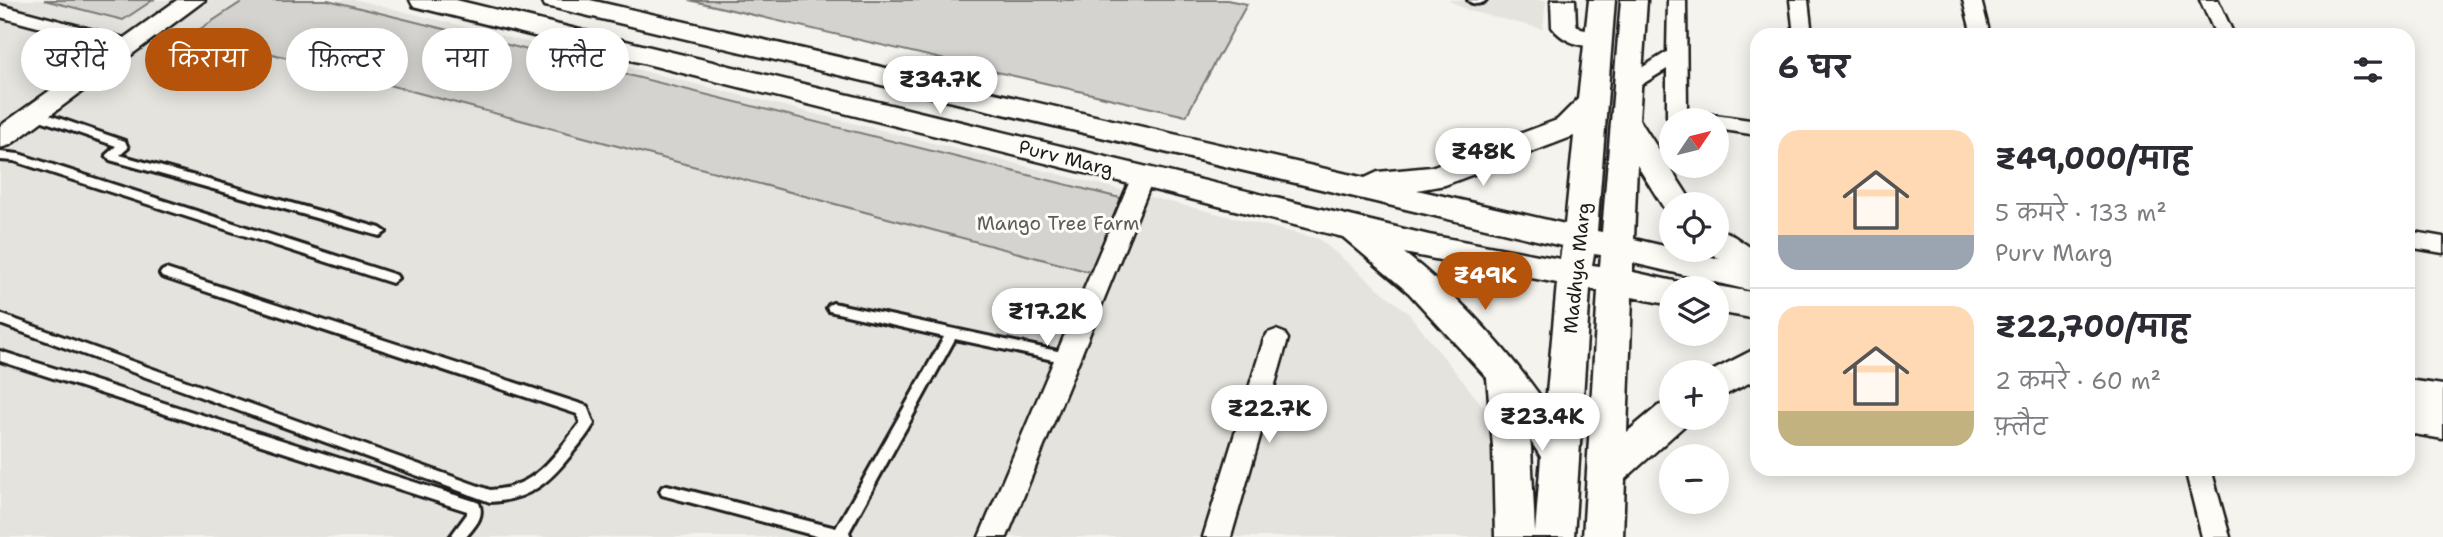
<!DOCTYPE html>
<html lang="hi">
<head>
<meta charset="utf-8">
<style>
	body { margin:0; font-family:"Shantell Sans","Playpen Sans Deva",sans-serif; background:#f2f2f3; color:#2b2b33; height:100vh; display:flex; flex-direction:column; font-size:26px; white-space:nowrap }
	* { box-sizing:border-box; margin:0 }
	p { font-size:23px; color:#7c7c81 }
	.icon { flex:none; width:38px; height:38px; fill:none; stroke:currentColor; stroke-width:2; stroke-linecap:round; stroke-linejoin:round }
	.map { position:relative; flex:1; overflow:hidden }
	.side { position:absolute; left:1750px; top:28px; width:665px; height:448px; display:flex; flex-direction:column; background:#fff; border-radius:21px; box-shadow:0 4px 18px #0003 }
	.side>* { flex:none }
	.hud { position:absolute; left:21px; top:28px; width:665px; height:63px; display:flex; gap:14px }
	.needle { width:46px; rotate:55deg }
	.buttons { position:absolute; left:1659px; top:108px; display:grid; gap:14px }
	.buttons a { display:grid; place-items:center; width:70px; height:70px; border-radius:50%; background:#fff; box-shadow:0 4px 18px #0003; font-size:35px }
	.price { position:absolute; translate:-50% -60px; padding:0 16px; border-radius:24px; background:#fff; color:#222; font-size:23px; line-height:46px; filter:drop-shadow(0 2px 4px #0008) }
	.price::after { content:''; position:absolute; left:50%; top:42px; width:21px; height:16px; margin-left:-10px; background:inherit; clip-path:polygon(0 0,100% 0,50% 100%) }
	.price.selected { background:#b45309; color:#fff }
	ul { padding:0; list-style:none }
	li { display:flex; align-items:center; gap:21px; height:175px; padding:0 28px }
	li+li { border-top:2px solid #e1e1e2 }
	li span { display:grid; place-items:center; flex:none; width:196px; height:140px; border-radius:21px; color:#555 }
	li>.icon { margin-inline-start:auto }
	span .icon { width:84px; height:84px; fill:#fffc; stroke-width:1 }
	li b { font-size:30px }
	h2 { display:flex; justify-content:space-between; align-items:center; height:84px; padding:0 28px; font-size:30px }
	.pill { padding:0 24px; border-radius:32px; background:#fff; box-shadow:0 4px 18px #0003; font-size:24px; line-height:63px }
	.pill.selected { background:#b45309; color:#fff }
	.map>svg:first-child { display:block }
	.built { fill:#e4e3de }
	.green { fill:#d4d3cf; stroke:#787876; stroke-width:2 }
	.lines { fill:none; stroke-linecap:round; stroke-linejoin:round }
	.service-casing { stroke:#1c1c1c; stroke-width:6 }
	.minor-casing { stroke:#1c1c1c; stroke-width:5 }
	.tertiary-casing { stroke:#1c1c1c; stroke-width:5 }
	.secondary-casing { stroke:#1c1c1c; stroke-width:5 }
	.service { fill:#fdfcf7; fill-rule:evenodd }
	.minor { fill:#fdfcf7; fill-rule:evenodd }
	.tertiary { fill:#fdfcf7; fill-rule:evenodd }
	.secondary { fill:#fdfcf7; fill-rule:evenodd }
	.labels { text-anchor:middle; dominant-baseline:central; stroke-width:6; stroke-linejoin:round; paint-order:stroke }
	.street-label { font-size:19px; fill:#1c1c1c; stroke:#fdfcf7 }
	.park-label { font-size:19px; fill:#5c5c5b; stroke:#fdfcf7 }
</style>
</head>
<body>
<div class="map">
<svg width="2443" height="537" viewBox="0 0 2443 537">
	<rect width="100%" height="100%" fill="#f4f3ee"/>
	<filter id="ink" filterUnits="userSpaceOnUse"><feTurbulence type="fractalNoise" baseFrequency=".0143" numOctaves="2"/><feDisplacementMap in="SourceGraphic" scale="14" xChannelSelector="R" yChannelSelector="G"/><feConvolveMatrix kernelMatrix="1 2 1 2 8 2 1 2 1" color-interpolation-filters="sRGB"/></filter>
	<g filter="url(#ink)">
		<!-- built -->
		<path class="built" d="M0,0h357l962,239 89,74 78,97 27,103 -3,24h-1510z
			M1448,0h98l-3,29 -74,-18z"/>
		<!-- green -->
		<path class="green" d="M44,0h109l-30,20z
			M254,0h74l800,200 -38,72 -896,-239 49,-32z
			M689,0h538l20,4 -61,112z"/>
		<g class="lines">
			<defs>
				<path id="service" d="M1468,0h18c-4,5 -14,5 -18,0z
					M35,110l90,31 3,7 -8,7 260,73 6,4 -6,4 -270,-76 -4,-5 10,-9 -85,-29 -1,-3 1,-3z
					M0,152l19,2 377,121 2,3 -6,5 -378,-122 -14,-1z
					M166,269l421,137 7,18c-6,10 -13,19 -20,27 -24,31 -44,49 -84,51l-490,-178v-10l490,176c46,-2 64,-34 90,-67l-3,-9 -415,-137 -2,-3 2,-3z
					M833,303l234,50 5,1 2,4 -2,4 -5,1 -112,-24 -106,193 2,5h-31l-158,-42 -2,-4 2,-4 5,-2 169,43 108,-191 -115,-26 -2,-3 2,-3z
					M0,351l474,150 5,2c6,14 -4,23 -13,34h-16l17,-23v-3l-467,-150z"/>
				<path id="minor" d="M1668,0h18l1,111 70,10v14l-40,-6v-8h-47l-3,-5v-47l-31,19h-14l-3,-4 3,-4 45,-28z
					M1790,0h18l4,35h-18z
					M1963,0h18l9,35h-18z
					M2200,0h18l16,35h-18z
					M0,5l135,36 3,4 -10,6 -128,-34z
					M1143,169l8,2 3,5 -147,361h-28l153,-361 3,-5z
					M2408,231l35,6v16l-35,-6z
					M1276,330l8,3 4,6 -57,198h-28l61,-198 4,-6z
					M2185,469h26l19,68h-28z"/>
				<path id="tertiary" d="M177,0h28l-195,145 -10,3v-22z
					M1551,0h24l1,25 5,4 26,6 3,5 -3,5c-19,5 -44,-2 -55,-18z"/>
				<path id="secondary" d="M410,0h46l973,235 131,24 2,-13 -1007,-238 -10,-2 -3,-6h48l775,178 13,-6 53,-5 126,-47 21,-21 11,-99h26l-18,231 5,1 19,-232h26l-8,119 55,86h-23v9l-4,-1 -30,-48 -3,74 86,20 -13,-9h10v-21l12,4 28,19v40l-124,-29v9l50,11 3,6h-15v16l-39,-8 -5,135 31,-26 13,-5v17h17l-4,8 -59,53 -2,58h-40l15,-246 -8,-2 -16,248h-79l-2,-90 -6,-69 -78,-85 -66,-56 -930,-231zM1574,136l-9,88 -148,-34 28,-5zM1404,253l153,30 -11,121c-40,-56 -88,-109 -142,-151zM1594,254l7,1 -1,11 -8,-1zM1530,440l11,17 -6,76 -4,-86z
					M1717,286l40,7v26l-40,-7v-23h-8z
					M1757,348v31l-40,20v-26h-9z
					M2408,380l35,5v54l-35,-6z"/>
			</defs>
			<!-- service casing -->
			<use href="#service" class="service-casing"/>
			<!-- minor casing -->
			<use href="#minor" class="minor-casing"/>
			<!-- tertiary casing -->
			<use href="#tertiary" class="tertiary-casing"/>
			<!-- secondary casing -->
			<use href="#secondary" class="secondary-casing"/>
			<!-- service -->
			<use href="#service" class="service"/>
			<!-- minor -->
			<use href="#minor" class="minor"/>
			<!-- tertiary -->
			<use href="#tertiary" class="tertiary"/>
			<!-- secondary -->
			<use href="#secondary" class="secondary"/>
		</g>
	</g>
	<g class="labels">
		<!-- street labels -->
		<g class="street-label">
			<text transform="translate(1066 158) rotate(14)">Purv Marg</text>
			<text transform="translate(1577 268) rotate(-84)">Madhya Marg</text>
		</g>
		<!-- park labels -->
		<g class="park-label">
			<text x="1058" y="223">Mango Tree Farm</text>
		</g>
	</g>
</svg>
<div class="buttons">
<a><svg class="needle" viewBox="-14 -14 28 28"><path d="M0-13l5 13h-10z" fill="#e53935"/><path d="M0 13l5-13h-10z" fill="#7c7c81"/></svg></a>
<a><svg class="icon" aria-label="locate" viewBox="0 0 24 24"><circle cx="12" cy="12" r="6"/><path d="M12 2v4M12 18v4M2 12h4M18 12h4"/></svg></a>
<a><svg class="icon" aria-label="layers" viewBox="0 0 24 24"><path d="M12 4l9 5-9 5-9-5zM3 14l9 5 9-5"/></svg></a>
<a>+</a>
<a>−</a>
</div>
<b class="price" style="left:940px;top:116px">₹34.7K</b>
<b class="price" style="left:1483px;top:188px">₹48K</b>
<b class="price selected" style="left:1485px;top:312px">₹49K</b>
<b class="price" style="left:1047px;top:348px">₹17.2K</b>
<b class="price" style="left:1269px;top:445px">₹22.7K</b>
<b class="price" style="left:1542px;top:453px">₹23.4K</b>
<div class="hud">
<a class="pill">खरीदें</a>
<a class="pill selected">किराया</a>
<a class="pill">फ़िल्टर</a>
<a class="pill">नया</a>
<a class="pill">फ़्लैट</a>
</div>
<section class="side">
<h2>6 घर<svg class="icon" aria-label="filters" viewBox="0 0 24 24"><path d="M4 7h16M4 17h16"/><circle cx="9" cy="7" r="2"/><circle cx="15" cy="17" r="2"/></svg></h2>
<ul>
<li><span style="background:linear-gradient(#ffd9b3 75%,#9aa5b1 0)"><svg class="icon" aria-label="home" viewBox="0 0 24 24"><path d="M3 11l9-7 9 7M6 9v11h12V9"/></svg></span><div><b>₹49,000/माह</b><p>5 कमरे · 133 m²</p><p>Purv Marg</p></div></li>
<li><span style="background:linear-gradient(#ffd9b3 75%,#c2b280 0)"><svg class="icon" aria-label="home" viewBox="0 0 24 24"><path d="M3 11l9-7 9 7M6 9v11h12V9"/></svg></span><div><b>₹22,700/माह</b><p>2 कमरे · 60 m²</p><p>फ़्लैट</p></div></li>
</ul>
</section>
</div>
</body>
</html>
